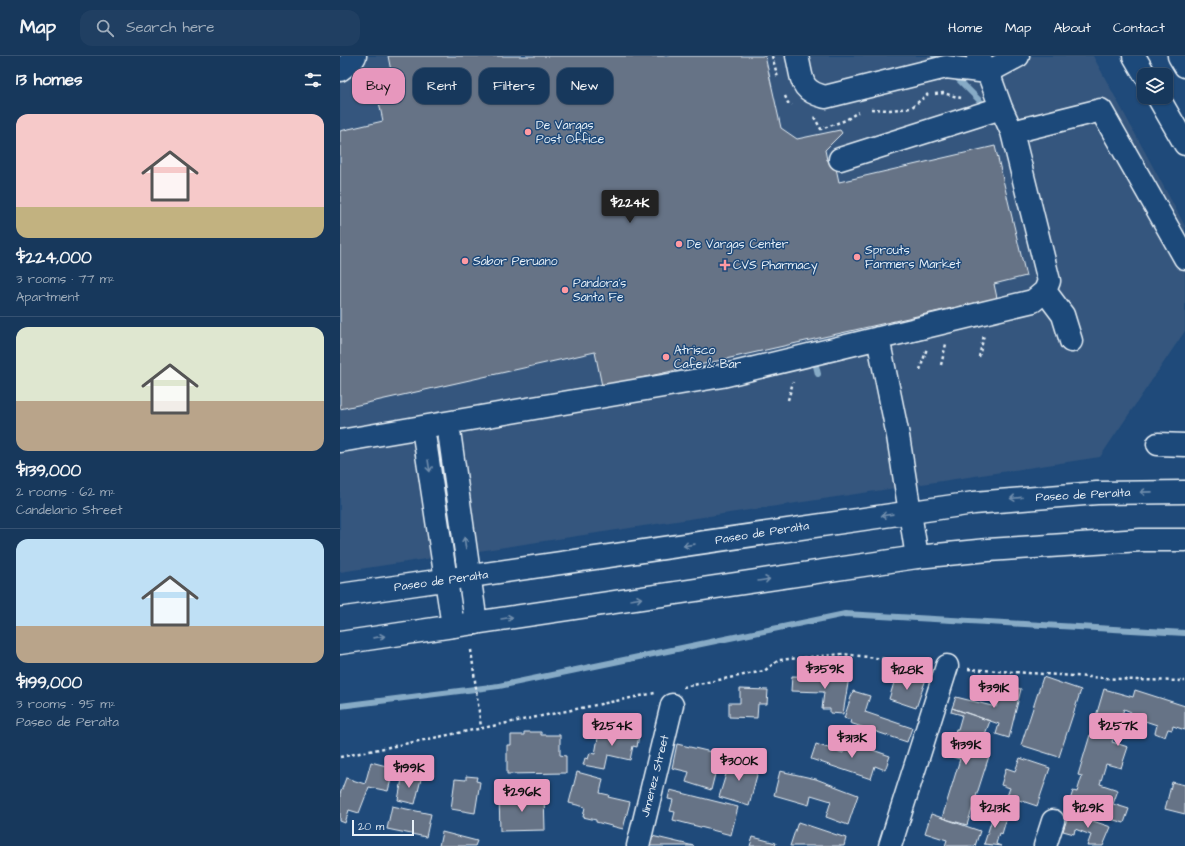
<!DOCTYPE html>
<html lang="en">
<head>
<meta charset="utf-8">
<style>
	body { margin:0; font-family:"Architects Daughter",sans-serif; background:#203f62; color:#f1f3f6; height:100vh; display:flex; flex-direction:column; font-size:15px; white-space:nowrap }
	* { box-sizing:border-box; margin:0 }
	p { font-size:13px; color:#9eacbb }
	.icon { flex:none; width:22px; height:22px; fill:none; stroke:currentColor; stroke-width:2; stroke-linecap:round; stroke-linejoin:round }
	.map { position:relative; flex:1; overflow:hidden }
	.side { display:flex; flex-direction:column; background:#17385c; width:340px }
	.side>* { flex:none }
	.banner { position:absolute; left:12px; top:12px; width:380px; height:36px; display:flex; gap:8px }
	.buttons { position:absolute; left:797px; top:12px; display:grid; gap:8px }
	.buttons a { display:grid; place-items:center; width:36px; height:36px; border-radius:8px; background:#17385c; box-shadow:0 1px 3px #0004,0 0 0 1px #365272; font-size:20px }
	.scale { position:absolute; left:12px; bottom:10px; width:62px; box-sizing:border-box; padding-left:4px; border:2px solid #e8f1f8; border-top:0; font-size:11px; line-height:14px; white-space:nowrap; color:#e8f1f8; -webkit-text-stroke:3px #1f4a7a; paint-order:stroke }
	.price { position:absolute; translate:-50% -34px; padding:0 9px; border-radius:4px; background:#e797bd; color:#111; font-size:13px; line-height:26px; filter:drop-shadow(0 1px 2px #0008) }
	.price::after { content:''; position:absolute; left:50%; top:24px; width:12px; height:9px; margin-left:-6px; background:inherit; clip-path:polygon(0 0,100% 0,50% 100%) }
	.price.on { background:#222; color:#fff }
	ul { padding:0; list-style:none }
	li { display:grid; align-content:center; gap:8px; height:212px; padding:0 16px }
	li+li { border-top:1px solid #365272 }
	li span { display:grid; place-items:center; height:124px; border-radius:12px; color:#555 }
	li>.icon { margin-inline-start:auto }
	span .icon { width:72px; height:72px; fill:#fffc; stroke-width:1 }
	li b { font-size:17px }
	h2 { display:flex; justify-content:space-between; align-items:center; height:48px; padding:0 16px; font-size:17px }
	.chip { padding:0 14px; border-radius:12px; background:#17385c; box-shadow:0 1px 3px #0004,0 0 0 1px #365272; font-size:14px; line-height:36px }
	.chip.on { background:#e797bd; color:#111 }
	header { display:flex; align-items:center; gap:24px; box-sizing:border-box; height:56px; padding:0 20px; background:#17385c; border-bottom:1px solid #365272 }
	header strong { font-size:19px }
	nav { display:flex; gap:22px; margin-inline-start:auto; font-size:14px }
	.search { width:280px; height:36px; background:#203f62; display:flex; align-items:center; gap:10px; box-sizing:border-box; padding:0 14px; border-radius:12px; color:#9eacbb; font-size:15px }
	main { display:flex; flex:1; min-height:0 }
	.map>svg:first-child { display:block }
	.built { fill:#34567e }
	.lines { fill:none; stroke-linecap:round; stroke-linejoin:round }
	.stream { stroke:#87abc6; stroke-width:6 }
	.building { fill:#667386; stroke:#e8f1f8 }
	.minor-casing { stroke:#e8f1f8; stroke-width:25 }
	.major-casing { stroke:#e8f1f8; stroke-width:25 }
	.path { stroke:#e8f1f8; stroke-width:2.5; stroke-dasharray:3 3; stroke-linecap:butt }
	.minor { stroke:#1f4a7a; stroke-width:22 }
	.major { stroke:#1f4a7a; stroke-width:22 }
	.oneway { stroke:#6f8dac }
	.poi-dot { fill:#ff9aa2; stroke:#1f4a7a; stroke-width:1.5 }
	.labels { text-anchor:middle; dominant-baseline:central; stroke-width:3; stroke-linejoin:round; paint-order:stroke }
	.poi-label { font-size:12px; fill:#e8f1f8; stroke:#1f4a7a; text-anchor:start }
	.street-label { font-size:12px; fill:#e8f1f8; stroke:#1f4a7a }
</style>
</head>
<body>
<header>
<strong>Map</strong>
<div class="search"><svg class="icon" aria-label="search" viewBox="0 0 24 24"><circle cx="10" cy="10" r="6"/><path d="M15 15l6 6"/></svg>Search here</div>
<nav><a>Home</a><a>Map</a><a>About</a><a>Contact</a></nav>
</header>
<main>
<section class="side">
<h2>13 homes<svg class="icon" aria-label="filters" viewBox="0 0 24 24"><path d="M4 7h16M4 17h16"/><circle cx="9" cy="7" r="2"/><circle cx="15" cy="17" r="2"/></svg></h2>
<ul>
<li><span style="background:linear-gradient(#f6c9c9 75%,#c2b280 0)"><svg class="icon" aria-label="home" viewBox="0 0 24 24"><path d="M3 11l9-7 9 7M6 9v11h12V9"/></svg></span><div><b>$224,000</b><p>3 rooms · 77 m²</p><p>Apartment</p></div></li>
<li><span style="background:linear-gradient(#dfe7d0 60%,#b9a48a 0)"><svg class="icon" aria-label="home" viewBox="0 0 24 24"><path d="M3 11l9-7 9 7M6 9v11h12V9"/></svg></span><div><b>$139,000</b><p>2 rooms · 62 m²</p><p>Candelario Street</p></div></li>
<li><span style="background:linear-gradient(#bfe0f5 70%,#b9a48a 0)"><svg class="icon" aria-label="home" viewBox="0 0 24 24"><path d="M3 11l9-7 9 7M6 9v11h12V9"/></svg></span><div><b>$199,000</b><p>3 rooms · 95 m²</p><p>Paseo de Peralta</p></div></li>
</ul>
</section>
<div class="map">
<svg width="845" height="790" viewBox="0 0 845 790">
	<rect width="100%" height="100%" fill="#1f4a7a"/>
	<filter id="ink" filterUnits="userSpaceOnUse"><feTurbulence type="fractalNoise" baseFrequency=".025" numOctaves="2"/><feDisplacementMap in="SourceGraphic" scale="8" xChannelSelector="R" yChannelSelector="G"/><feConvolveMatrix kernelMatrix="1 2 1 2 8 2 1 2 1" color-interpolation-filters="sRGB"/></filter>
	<g filter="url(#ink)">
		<!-- built -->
		<path class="built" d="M0,0h753l92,170v105l-85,126 -760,115z"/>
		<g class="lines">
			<!-- stream -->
			<path class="stream" d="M594,0l8,8
				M613,18l33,33
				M474,302l4,16
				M0,650l159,-20 346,-72 340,19"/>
		</g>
		<!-- building -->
		<path class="building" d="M48,0h377l16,72 16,11 43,-9 2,3 -17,17 2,10 7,-1 5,23 156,-36 31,130 -32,8 3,14 -378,85 -17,3 -7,-34 -255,57v-278l43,-10 -4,-19 6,-1 9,-15z
			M555,608l20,2 -2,10 -19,-2z
			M495,619l14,2 -6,37 -13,-1v-4h-8l2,-17 -33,-1 1,-15 42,1z
			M556,620l30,3 -10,29 -27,-9z
			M703,621l38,13 -22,67 -38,-12z
			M662,628l19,5 -12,49 -13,-4 3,-10 -47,-16 4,-11 40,10z
			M400,633l28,1 -1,14h-9l-1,14 -28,-1v-14h11z
			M764,633l29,8 2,-7 50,16v24l-12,-4 -1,4 -4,-1 -3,8 -10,-4 2,-8 -27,-9 1,-4 -7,-3 -12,33 16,5 -7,21 -15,-4 -6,20 18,6 -5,14 16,5 -5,14 -56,-17 5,-15 4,1 5,-16 -4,-1 12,-40 3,1 5,-19 -2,-1z
			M513,635l17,5 -5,16 47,16 -5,14 -57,-19 1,-3 -7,-2z
			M612,652l38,13 -11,29 11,3 -23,72 -25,-7 18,-59 -15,-4 6,-19 3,1 2,-8h2l4,-14 -11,-3z
			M260,671l39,8 -2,12 -4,-1 -3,14 -22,-5 -3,14 -22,-4 2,-7 3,1 2,-6 5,1z
			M184,676h17v3h19v20l6,1v17l-59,1v-29h4v-10h13z
			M507,685l43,15 -5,14 -10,-4 -4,13 -60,-20 5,-15 27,9z
			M337,688l43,10 -9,36 -25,-8 3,-10 -17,-4z
			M391,702l21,6 -2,5 8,2 -9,35 -30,-9z
			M680,702l30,10 -13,38 -30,-10 3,-8 -9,-3 5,-17 9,3z
			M31,706l23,6 -6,23 -19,-4 -10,26 -10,-3 -4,13 -5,-2v-27l6,-16 19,6z
			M440,715l36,8 42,16 -10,30 -22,-8 5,-16 -20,-6 -2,10 -35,-10z
			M237,716l26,7 -3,14 9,2 -1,2 22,5 -7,27 -27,-7v-2l-13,-3 2,-10 -16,-4z
			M63,718l18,5 -6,25 -17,-4z
			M126,720l11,1 -1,4 4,1 -5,31 -24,-4 4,-30 11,1z
			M832,726l13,3v29l-20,-5z
			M330,734l68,17 -7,28 -58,-15 2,-8 -5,-1 3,-11 -5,-1z
			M204,738l1,36 -45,1 -1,-35z
			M52,750l39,8 -5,23 -39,-8z
			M654,757l13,4 -5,17 -3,-1 -3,11 5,2 -17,-2z
			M729,757l42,14 -8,19h-16l4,-11 -16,-6 -1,5 -11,-3z
			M591,758l49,17 -5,15h-30l2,-6 -22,-7z
			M458,766l48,16 -2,8h-54z
			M102,776l35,9 -2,5h-36z
			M312,780l42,10h-45z
			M413,781l23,6 -1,3h-25z"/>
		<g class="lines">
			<defs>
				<path id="minor" d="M457,0c6,24 2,34 28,41l121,-30 42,5 30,-16
					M0,14l12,-9 3,-5
					M672,76l89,-22 84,148
					M500,103l161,-51
					M705,235l18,24 8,26
					M538,282l20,98 19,121
					M108,368l28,199
					M83,372l30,198
					M0,385l382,-65 311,-75 12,-10 4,-10 -37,-149 -11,-24 -13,-36 -10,-16
					M818,388l27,1
					M298,790l34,-141
					M550,790l57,-180
					M705,790l8,-25"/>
				<path id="major" d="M794,0l11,19
					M839,0l6,10
					M818,41l27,47
					M0,539l634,-92 123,-10 88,-1
					M0,587l577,-86 71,-7 153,-10h44"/>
			</defs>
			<!-- minor casing -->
			<use href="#minor" class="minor-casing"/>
			<!-- major casing -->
			<use href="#major" class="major-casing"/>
			<!-- path -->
			<path class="path" d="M432,0l6,22
				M595,38l8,-1 18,5
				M445,40l3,7 4,2
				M531,53l19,1 21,-2 17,-14
				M474,61l7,12 25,-9 12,-8
				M639,301l5,-22
				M601,309l5,-21
				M580,314l7,-22
				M448,344l5,-18
				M131,594l10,77
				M628,613l167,11 50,1
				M343,631l81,-16 15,-11 64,-6 83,10
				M0,701l315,-64"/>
			<!-- minor -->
			<use href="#minor" class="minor"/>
			<!-- major -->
			<use href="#major" class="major"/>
		</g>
		<!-- one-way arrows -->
		<defs><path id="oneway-shaft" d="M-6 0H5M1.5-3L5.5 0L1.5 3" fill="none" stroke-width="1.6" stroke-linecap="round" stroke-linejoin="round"/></defs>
		<g class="oneway">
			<use href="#oneway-shaft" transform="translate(89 410) rotate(81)"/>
			<use href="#oneway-shaft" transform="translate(806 436) rotate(179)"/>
			<use href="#oneway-shaft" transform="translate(676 442) rotate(174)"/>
			<use href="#oneway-shaft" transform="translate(547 459) rotate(172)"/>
			<use href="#oneway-shaft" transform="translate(125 487) rotate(-98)"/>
			<use href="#oneway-shaft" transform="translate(349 489) rotate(172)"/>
			<use href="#oneway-shaft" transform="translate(424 524) rotate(-9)"/>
			<use href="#oneway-shaft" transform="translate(296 543) rotate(-9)"/>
			<use href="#oneway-shaft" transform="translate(167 562) rotate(-9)"/>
			<use href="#oneway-shaft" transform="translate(39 581) rotate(-8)"/>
		</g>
	</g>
	<!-- markers -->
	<g class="poi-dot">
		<circle cx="188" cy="76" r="4"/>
		<circle cx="339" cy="188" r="4"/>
		<circle cx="517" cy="201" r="4"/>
		<circle cx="125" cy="205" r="4"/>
		<path d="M383 203h4v4h4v4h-4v4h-4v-4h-4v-4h4z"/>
		<circle cx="225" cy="234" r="4"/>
		<circle cx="326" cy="301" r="4"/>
	</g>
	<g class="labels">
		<!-- poi labels -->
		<g class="poi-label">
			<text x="196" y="69">De Vargas<tspan x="196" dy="14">Post Office</tspan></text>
			<text x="347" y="188">De Vargas Center</text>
			<text x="525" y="194">Sprouts<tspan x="525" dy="14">Farmers Market</tspan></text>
			<text x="133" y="205">Sabor Peruano</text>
			<text x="393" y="209">CVS Pharmacy</text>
			<text x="233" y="227">Pandora's<tspan x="233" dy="14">Santa Fe</tspan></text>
			<text x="334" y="294">Atrisco<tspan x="334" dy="14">Cafe &amp; Bar</tspan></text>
		</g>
		<!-- street labels -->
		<g class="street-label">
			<text transform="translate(743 439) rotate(-3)">Paseo de Peralta</text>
			<text transform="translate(422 477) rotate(-9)">Paseo de Peralta</text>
			<text transform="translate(101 525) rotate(-8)">Paseo de Peralta</text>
			<text transform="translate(315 720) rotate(-76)">Jimenez Street</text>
		</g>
	</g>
</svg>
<div class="buttons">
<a><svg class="icon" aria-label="layers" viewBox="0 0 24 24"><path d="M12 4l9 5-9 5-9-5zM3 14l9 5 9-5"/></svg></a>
</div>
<div class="scale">20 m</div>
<b class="price on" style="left:290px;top:168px">$224K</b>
<b class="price" style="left:485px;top:634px">$359K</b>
<b class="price" style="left:567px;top:635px">$128K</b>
<b class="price" style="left:654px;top:653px">$391K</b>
<b class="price" style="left:272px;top:691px">$254K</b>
<b class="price" style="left:778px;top:691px">$257K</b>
<b class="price" style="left:512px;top:703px">$313K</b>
<b class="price" style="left:626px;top:710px">$139K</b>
<b class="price" style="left:399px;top:726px">$300K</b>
<b class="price" style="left:69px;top:733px">$199K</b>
<b class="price" style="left:182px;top:757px">$296K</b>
<b class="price" style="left:655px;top:773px">$213K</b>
<b class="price" style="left:748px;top:773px">$129K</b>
<div class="banner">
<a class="chip on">Buy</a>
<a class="chip">Rent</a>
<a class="chip">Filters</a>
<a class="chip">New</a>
</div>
</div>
</main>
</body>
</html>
